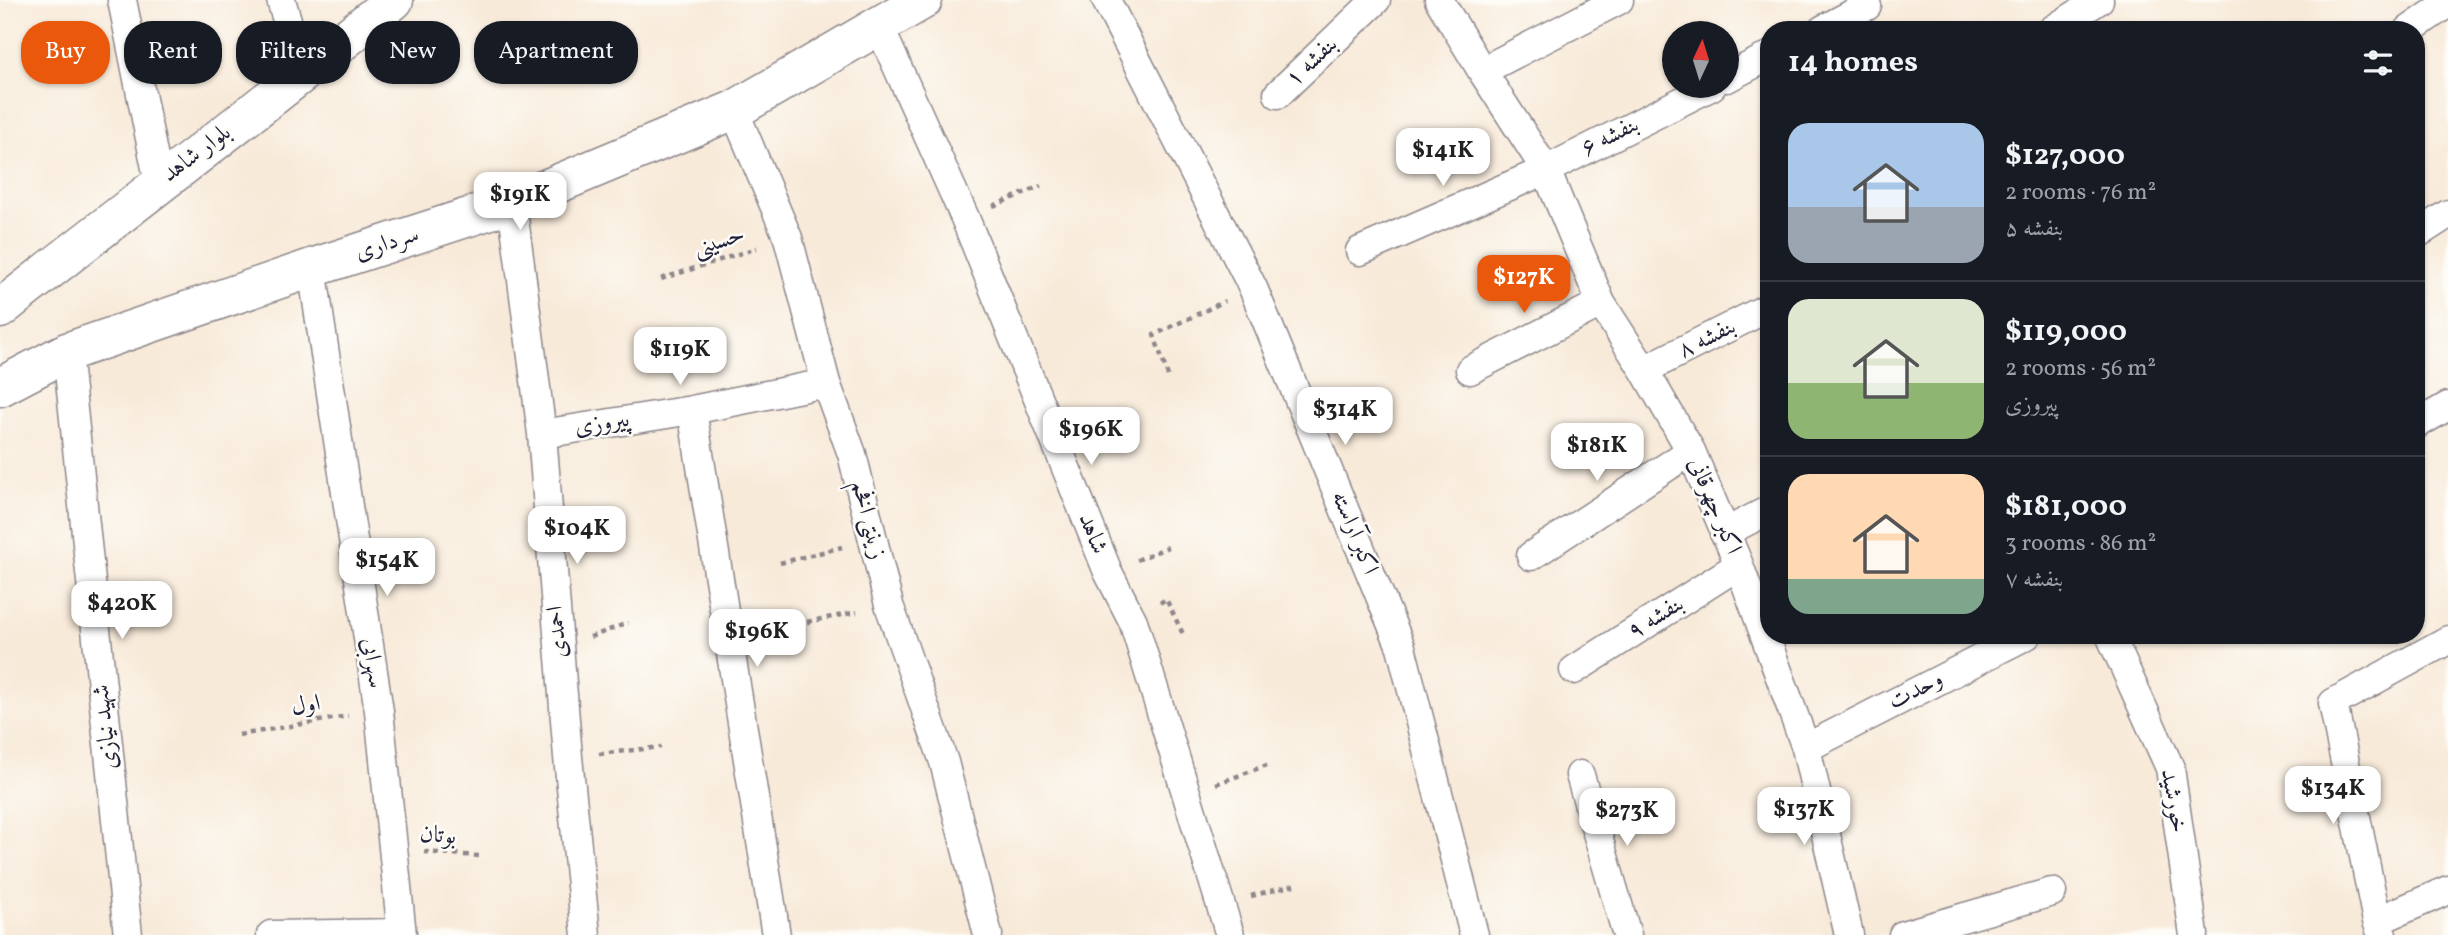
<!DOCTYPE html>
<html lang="en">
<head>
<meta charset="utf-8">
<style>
	body { margin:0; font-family:Vollkorn,Amiri,serif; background:#20242c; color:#f1f3f6; height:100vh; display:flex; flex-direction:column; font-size:26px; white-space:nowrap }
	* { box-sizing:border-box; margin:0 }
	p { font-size:23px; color:#9ea1a6 }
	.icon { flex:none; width:38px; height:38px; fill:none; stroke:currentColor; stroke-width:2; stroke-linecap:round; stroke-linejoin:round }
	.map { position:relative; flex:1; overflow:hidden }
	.details { position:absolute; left:1760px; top:21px; width:665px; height:623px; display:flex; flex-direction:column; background:#171b24; border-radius:28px; box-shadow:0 2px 5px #0004 }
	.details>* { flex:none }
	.guide { position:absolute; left:21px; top:21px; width:665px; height:63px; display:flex; gap:14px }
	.needle { width:46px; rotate:4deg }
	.fabs { position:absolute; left:1662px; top:21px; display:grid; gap:14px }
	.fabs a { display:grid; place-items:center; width:77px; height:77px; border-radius:50%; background:#171b24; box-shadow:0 2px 5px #0004; font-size:35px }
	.price { position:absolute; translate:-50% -60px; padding:0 16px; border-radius:14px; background:#fff; color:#222; font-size:23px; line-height:46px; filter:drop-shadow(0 2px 4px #0008) }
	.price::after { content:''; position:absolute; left:50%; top:42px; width:21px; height:16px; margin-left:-10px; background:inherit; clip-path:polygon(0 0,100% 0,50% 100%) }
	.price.current { background:#ea580c; color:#fff }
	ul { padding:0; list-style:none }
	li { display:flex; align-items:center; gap:21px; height:175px; padding:0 28px }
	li+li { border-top:2px solid #363941 }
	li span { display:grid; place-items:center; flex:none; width:196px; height:140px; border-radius:21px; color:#555 }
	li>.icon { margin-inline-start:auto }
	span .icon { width:84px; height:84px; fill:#fffc; stroke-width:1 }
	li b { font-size:30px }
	h2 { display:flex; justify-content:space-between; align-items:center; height:84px; padding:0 28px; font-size:30px }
	.chip { padding:0 24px; border-radius:28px; background:#171b24; box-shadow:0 2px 5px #0004; font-size:24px; line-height:63px }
	.chip.current { background:#ea580c; color:#fff }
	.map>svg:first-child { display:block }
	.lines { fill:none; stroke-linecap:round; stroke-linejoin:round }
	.street-casing { stroke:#8d868a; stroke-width:31 }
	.secondary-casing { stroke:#8d868a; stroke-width:41 }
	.path { stroke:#8d868a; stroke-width:4.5; stroke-dasharray:5 5; stroke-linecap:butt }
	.street { stroke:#fff; stroke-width:28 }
	.secondary { stroke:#fff; stroke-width:38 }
	.labels { text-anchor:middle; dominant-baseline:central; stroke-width:5; stroke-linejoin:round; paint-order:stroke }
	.street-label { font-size:24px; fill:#22223b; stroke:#fdfcf7 }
</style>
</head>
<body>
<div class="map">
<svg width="2448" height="935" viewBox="0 0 2448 935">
	<rect width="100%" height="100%" fill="#fdfcf7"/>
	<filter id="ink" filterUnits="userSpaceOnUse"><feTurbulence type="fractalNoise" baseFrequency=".0143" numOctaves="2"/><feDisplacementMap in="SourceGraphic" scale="14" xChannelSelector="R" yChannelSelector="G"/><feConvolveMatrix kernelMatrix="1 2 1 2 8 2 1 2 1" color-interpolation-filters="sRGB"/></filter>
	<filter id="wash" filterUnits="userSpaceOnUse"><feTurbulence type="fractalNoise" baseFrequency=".00686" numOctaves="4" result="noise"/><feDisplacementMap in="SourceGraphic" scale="28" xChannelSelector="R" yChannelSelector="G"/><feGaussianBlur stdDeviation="1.57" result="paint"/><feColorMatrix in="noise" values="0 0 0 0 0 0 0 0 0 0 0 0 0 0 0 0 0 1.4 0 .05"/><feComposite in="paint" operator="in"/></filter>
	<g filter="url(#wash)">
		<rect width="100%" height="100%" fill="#f8ead9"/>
	</g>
	<g filter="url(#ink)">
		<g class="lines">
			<defs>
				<path id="street" d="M122,0l37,183
					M281,0l22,74
					M1106,0l147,288 148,359 73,288
					M1439,0l43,71 64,99 55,133 43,67 47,81 48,114 67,183 43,187
					M879,26l86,192 143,354 25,49 97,314
					M1822,30l45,-24
					M2052,30l47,-30
					M2409,30l39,-27
					M1482,71l137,-71
					M1727,78l42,-22
					M1278,94l98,-94
					M734,110l54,128 38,145 26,71 37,151 55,157 44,173
					M512,203l30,231 26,323 18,178
					M2417,234l31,-20
					M1360,251l186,-81 166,-84
					M312,268l67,443 23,224
					M67,352l61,583
					M1470,370l131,-67
					M1644,370l125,-63
					M692,410l84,525
					M2417,424l31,-18
					M542,434l150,-24 134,-27
					M1724,533l45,-23
					M1531,556l160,-105
					M2110,635l60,133 24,167
					M1574,670l165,-105
					M1806,748l221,-113
					M1580,775l47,160
					M2377,921l71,-31
					M271,935l131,-2
					M1903,935l149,-43
					M2382,935l-5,-14 -44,-218 115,-63"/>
				<path id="secondary" d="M0,309c131,-104 265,-204 394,-309
					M0,387l67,-35 245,-84 200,-65 222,-93 189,-110"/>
			</defs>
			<!-- street casing -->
			<use href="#street" class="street-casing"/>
			<!-- secondary casing -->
			<use href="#secondary" class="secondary-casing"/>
			<!-- path -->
			<path class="path" d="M993,206l48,-20
				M661,279l96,-31
				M1168,376l-14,-41 71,-34
				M1087,434l33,-10
				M1137,560l31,-13
				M780,563l62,-16
				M1160,603l6,-4 18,37
				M807,622l50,-10
				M590,637l38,-14
				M239,735l109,-19
				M599,754l62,-7
				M1216,784l51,-19
				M424,852l55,4
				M1251,896l43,-11"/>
			<!-- street -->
			<use href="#street" class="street"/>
			<!-- secondary -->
			<use href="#secondary" class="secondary"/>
		</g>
	</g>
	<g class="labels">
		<!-- street labels -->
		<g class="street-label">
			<text transform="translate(1312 62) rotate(-44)">بنفشه ۱</text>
			<text transform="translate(1610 137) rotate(-27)">بنفشه ۶</text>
			<text transform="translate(197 154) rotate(-37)">بلوار شاهد</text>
			<text transform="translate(719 242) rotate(-18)">حسینی</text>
			<text transform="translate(387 244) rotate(-18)">سرداری</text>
			<text transform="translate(1707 339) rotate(-27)">بنفشه ۸</text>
			<text transform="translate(602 424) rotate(-9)">پیروزی</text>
			<text transform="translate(1714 506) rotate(67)">اکبر چهرقانی</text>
			<text transform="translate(868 520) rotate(76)">زینتی افخم</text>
			<text transform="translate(1354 533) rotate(68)">اکبر آراسته</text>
			<text transform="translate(1092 534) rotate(68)">شاهد</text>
			<text transform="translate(1656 618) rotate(-32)">بنفشه ۹</text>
			<text transform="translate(558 632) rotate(-95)">احمدی</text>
			<text transform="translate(372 663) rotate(81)">سهرابی</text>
			<text transform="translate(1916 691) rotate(-27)">وحدت</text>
			<text transform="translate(306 706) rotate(-10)">اول</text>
			<text transform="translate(106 727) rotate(-96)">شهید نیازی</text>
			<text transform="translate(2173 801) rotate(80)">خورشید</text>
			<text transform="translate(438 836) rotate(4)">بوتان</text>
		</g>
	</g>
</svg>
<div class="fabs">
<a><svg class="needle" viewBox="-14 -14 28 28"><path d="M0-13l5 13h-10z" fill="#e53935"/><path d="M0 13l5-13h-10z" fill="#9ea1a6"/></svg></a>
</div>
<b class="price" style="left:1443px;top:188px">$141K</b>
<b class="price" style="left:520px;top:232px">$191K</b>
<b class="price current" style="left:1524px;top:315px">$127K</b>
<b class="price" style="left:680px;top:387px">$119K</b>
<b class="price" style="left:1345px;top:447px">$314K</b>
<b class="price" style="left:1091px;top:467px">$196K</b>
<b class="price" style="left:1597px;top:483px">$181K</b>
<b class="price" style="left:577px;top:566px">$104K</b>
<b class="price" style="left:387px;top:598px">$154K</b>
<b class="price" style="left:122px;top:641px">$420K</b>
<b class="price" style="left:757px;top:669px">$196K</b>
<b class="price" style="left:2333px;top:826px">$134K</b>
<b class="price" style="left:1804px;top:847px">$137K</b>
<b class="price" style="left:1627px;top:848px">$273K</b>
<div class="guide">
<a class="chip current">Buy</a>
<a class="chip">Rent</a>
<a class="chip">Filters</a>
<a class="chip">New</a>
<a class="chip">Apartment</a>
</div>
<section class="details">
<h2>14 homes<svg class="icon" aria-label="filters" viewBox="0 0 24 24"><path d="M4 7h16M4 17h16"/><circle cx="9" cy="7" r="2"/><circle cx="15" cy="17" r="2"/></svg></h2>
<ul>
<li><span style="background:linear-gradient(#a9c7e8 60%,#9aa5b1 0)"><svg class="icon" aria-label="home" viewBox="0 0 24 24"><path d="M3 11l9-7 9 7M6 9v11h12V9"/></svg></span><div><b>$127,000</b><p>2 rooms · 76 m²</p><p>بنفشه ۵</p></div></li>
<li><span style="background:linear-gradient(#dfe7d0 60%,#8fb573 0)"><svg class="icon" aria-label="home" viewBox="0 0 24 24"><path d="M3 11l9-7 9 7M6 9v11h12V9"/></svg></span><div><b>$119,000</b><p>2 rooms · 56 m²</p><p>پیروزی</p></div></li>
<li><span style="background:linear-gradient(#ffd9b3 75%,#7fa58c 0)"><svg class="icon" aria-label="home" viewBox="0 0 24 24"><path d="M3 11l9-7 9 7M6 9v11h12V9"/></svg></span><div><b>$181,000</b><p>3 rooms · 86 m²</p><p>بنفشه ۷</p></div></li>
</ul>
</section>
</div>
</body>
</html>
